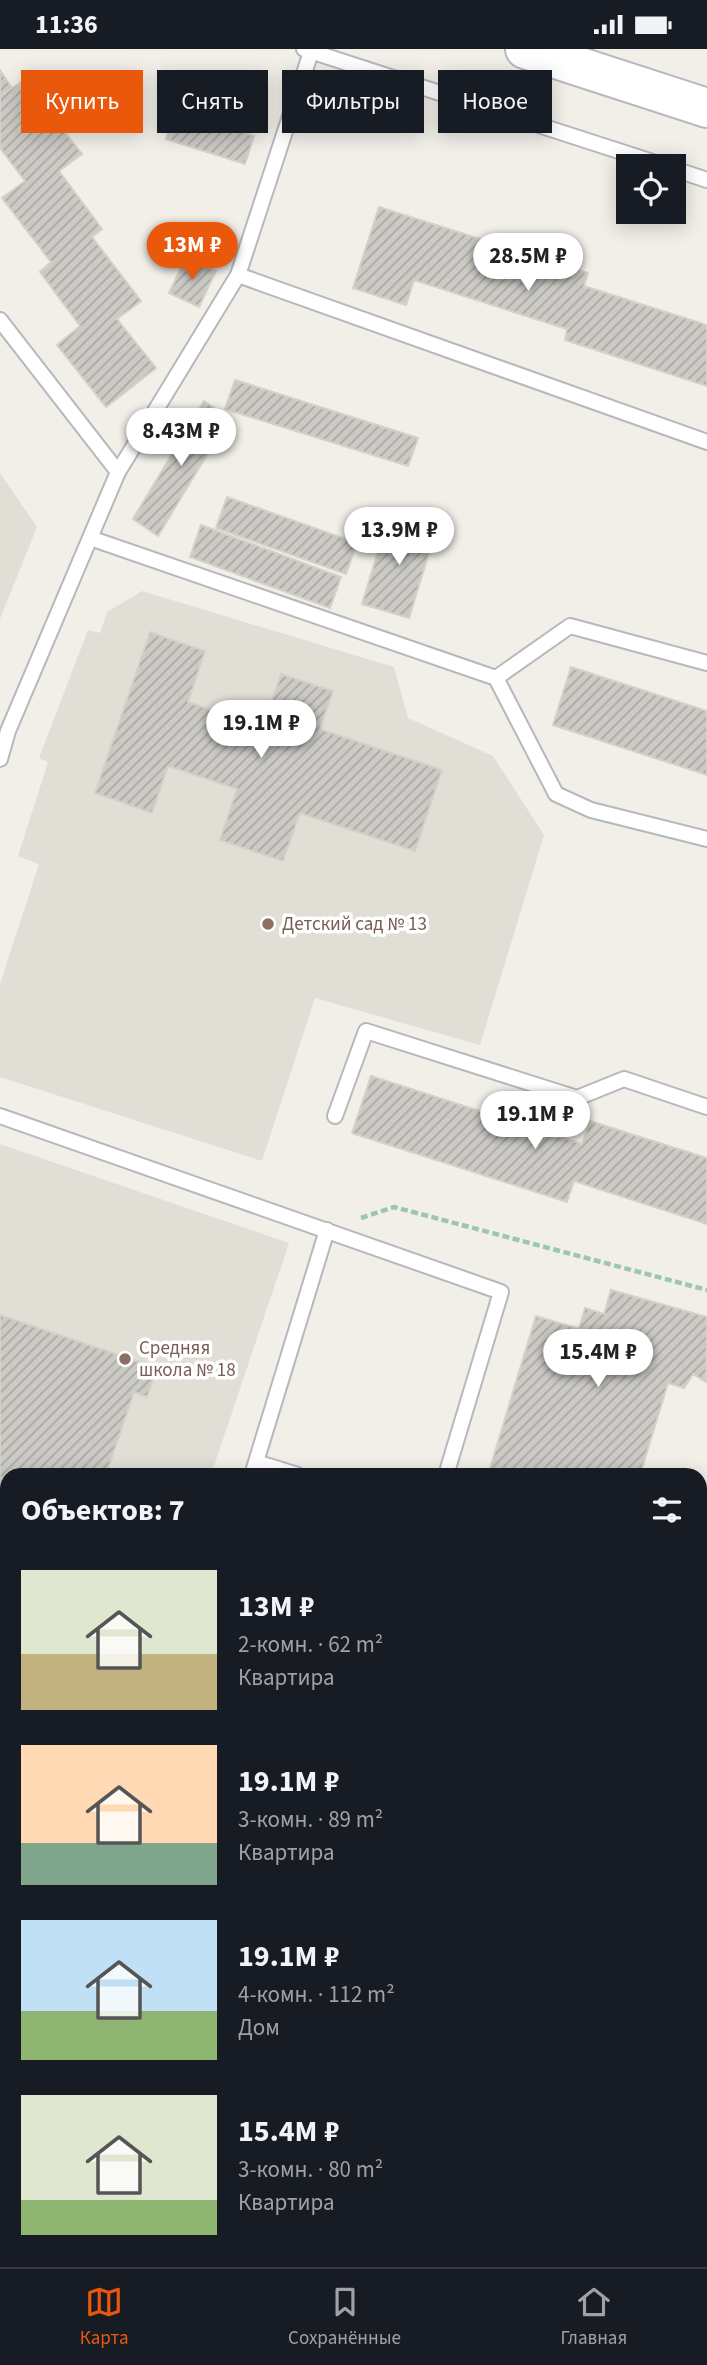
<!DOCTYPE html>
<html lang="ru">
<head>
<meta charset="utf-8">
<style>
	body { margin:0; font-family:"Source Sans 3",sans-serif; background:#242831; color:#f1f3f6; height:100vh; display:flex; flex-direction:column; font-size:26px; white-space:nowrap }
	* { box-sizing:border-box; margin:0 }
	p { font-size:23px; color:#9ea1a6 }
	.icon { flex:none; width:38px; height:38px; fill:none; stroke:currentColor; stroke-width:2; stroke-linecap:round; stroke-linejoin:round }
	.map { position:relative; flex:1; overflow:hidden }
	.sheet { position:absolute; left:0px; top:1419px; width:707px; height:800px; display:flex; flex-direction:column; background:#171b24; border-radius:21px 21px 0 0; box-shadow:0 4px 18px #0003 }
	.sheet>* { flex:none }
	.hud { position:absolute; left:21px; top:21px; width:665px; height:63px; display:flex; gap:14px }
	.buttons { position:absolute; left:616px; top:105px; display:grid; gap:14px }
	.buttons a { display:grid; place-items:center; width:70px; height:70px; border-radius:0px; background:#171b24; box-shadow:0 4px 18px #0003; font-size:35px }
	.price { position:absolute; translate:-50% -60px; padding:0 16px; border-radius:24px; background:#fff; color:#222; font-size:23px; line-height:46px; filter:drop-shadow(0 2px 4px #0008) }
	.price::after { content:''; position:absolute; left:50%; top:42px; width:21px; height:16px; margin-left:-10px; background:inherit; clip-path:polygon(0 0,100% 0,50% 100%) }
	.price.current { background:#ea580c; color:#fff }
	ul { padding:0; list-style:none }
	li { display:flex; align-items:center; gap:21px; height:175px; padding:0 21px }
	li span { display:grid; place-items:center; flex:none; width:196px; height:140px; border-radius:0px; color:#555 }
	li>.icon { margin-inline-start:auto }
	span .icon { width:84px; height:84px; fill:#fffc; stroke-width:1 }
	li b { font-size:30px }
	h2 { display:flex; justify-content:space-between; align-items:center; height:84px; padding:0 21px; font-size:30px }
	.pill { padding:0 24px; border-radius:0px; background:#171b24; box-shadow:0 4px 18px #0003; font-size:24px; line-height:63px }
	.pill.current { background:#ea580c; color:#fff }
	.status { display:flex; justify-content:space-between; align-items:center; height:49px; padding:0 35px; background:#171b24; direction:ltr }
	.status svg { height:19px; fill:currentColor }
	.dock { display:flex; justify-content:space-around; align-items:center; height:98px; border-top:2px solid #363941; background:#171b24; font-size:19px; color:#9ea1a6 }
	.dock a { display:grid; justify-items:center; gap:4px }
	.dock .current { color:#ea580c }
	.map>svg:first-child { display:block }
	.education { fill:#e1ded6 }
	.building { fill:url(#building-hatch); stroke:#d6d1c6; stroke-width:2 }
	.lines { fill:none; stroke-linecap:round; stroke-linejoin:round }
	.service-casing { stroke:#b5b8bc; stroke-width:18 }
	.secondary-casing { stroke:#b6babf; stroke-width:42 }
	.path { stroke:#9cc7a9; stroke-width:4.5; stroke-dasharray:7 3.5; stroke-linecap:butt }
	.service { stroke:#fff; stroke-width:14 }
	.secondary { stroke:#fff; stroke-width:38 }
	.education-dot { fill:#8d6e63; stroke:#fff; stroke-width:2.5 }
	.labels { text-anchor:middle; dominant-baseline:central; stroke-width:7; stroke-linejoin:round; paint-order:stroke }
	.education-label { font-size:19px; fill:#785e54; stroke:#fff; text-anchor:start }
</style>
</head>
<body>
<div class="status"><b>11:36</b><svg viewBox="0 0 49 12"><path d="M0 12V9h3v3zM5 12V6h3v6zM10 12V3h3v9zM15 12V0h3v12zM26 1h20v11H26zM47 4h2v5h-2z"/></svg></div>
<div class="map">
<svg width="707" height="2218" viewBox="0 0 707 2218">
	<defs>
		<pattern id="building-hatch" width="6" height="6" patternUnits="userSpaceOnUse" patternTransform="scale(1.75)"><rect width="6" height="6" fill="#cccac5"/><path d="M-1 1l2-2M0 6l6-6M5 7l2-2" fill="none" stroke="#a9a8a4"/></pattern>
	</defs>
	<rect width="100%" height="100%" fill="#f1efe8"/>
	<!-- education -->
	<path class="education" d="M0,424l37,54 -37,92z
		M142,542l252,76 14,51 85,38 51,79 -64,210 -165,-47 -53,163 -262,-84v-93l39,-120 -21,-8 30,-94 -9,-4 49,-128 12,3 7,-21z
		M0,1095l289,99 -78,232h-204v300l-7,-2z"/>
	<!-- building -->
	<path class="building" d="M0,21l12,18 -12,8z
		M24,31l58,74 -23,17 43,58 -10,8 49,64 -24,18 39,49 -50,39 -49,-62 23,-19 -40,-54 11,-10 -49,-64 23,-17 -25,-33v-52z
		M175,61l79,26 -9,28 -79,-25z
		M379,158l209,66 -4,13 123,39v61l-142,-46 2,-11 -153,-49 -8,25 -53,-17z
		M186,208l30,14 -17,36 -30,-14z
		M235,331l183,58 -10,28 -183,-57z
		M204,352l25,17 -71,118 -25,-17z
		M227,448l130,46 -11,31 -130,-46z
		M389,467l47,14 -27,88 -47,-14z
		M201,476l140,52 -11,31 -140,-51z
		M150,583l55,19 -17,51 75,25 18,-53 52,17 -13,38 122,41 -27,81 -115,-38 -17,48 -63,-21 17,-51 -69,-23 -16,47 -57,-20z
		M571,618l136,44v64l-154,-50z
		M371,1027l211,68 8,-23 117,37v66l-133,-43 -7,21 -215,-69z
		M611,1241l96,27 -1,65 -13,-8 -9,14 -16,-5 -28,92h-152l48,-159 43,13 6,-21 19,6z
		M0,1266l157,53 -10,29 -13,-5 -28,83h-99v68l-7,-2z
		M0,1550l7,2v140l-7,-2z
		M0,1868l7,3v63l-7,-2z
		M7,2111v101h36l-2,6h-41v-86z
		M229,2212h65l-2,6h-65z"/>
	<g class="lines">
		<defs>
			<path id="service" d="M304,0l361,117
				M674,120l33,11
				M238,226l469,167
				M0,271l118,152
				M90,489l406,140 60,116 35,16 116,29
				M496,629l74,-52 137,37
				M0,710l8,-28 110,-259 120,-197 74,-226
				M0,1067l501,176 -55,183
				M335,1067l31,-85 211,67 47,-19 83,28
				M256,1413l42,13
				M252,1426l75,-245
				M700,1496l7,-10
				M700,1764l7,-16
				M0,1777l7,2
				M700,1847l7,3
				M0,2012l7,11
				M0,2069l7,-21
				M89,2218l2,-6
				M186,2218l2,-6
				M336,2218l2,-6"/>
			<path id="secondary" d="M525,0l182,59"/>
		</defs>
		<!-- service casing -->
		<use href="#service" class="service-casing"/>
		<!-- secondary casing -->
		<use href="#secondary" class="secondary-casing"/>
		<!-- path -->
		<path class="path" d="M361,1169l33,-11 313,83"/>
		<!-- service -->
		<use href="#service" class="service"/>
		<!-- secondary -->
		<use href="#secondary" class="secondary"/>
	</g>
	<!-- markers -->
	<g class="education-dot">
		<circle cx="268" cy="875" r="7"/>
		<circle cx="125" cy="1310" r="7"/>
	</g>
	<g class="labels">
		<!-- education labels -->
		<g class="education-label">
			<text x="282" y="875">Детский сад № 13</text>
			<text x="139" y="1299">Средняя<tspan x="139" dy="22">школа № 18</tspan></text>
		</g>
	</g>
</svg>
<div class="buttons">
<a><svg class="icon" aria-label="locate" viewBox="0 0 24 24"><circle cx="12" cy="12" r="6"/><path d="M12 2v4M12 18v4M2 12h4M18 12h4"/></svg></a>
</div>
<b class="price current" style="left:192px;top:233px">13M ₽</b>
<b class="price" style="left:528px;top:244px">28.5M ₽</b>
<b class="price" style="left:181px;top:419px">8.43M ₽</b>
<b class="price" style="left:399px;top:518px">13.9M ₽</b>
<b class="price" style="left:261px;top:711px">19.1M ₽</b>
<b class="price" style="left:535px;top:1102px">19.1M ₽</b>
<b class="price" style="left:598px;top:1340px">15.4M ₽</b>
<div class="hud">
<a class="pill current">Купить</a>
<a class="pill">Снять</a>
<a class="pill">Фильтры</a>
<a class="pill">Новое</a>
</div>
<section class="sheet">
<h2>Объектов: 7<svg class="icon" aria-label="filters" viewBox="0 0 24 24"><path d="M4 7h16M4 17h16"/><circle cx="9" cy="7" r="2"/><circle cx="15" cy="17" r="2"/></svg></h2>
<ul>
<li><span style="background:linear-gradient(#dfe7d0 60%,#c2b280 0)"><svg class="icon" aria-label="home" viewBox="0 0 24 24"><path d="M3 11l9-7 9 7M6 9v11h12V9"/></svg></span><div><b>13M ₽</b><p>2-комн. · 62 m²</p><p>Квартира</p></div></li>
<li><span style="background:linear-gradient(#ffd9b3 70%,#7fa58c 0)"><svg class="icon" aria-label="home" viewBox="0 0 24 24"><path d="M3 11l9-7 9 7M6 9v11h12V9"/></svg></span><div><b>19.1M ₽</b><p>3-комн. · 89 m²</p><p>Квартира</p></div></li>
<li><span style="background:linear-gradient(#bfe0f5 65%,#8fb573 0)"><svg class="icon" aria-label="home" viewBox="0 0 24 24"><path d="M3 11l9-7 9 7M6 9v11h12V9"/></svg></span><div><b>19.1M ₽</b><p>4-комн. · 112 m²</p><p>Дом</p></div></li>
<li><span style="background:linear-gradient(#dfe7d0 75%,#8fb573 0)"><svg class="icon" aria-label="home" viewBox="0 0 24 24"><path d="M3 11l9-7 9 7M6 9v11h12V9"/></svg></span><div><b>15.4M ₽</b><p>3-комн. · 80 m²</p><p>Квартира</p></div></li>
</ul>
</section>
</div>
<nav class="dock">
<a class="current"><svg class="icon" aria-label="map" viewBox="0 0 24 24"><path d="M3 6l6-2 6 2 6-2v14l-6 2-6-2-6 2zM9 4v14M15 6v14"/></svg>Карта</a>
<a><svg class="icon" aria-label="saved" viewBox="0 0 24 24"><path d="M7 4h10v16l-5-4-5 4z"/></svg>Сохранённые</a>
<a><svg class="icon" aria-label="home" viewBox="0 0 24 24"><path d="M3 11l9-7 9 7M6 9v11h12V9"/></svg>Главная</a>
</nav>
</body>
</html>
